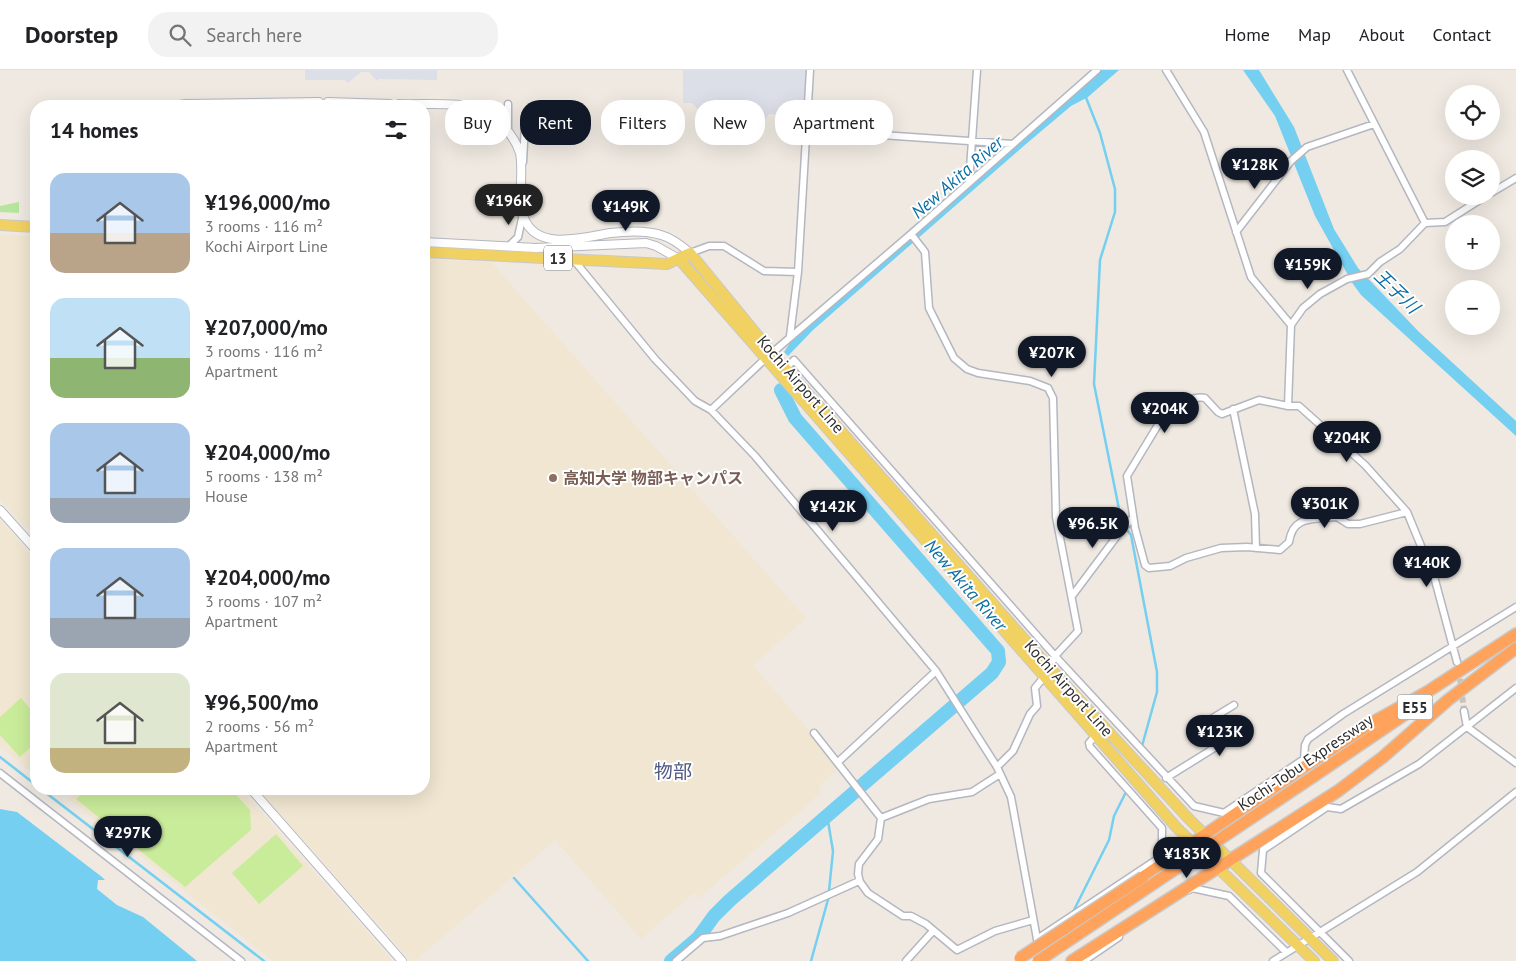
<!DOCTYPE html>
<html lang="en">
<head>
<meta charset="utf-8">
<style>
	body { margin:0; font-family:"PT Sans","Noto Sans JP",sans-serif; background:#f2f2f2; color:#202124; height:100vh; display:flex; flex-direction:column; font-size:19px; white-space:nowrap }
	* { box-sizing:border-box; margin:0 }
	p { font-size:16px; color:#757577 }
	.icon { flex:none; width:28px; height:28px; fill:none; stroke:currentColor; stroke-width:2; stroke-linecap:round; stroke-linejoin:round }
	.map { position:relative; flex:1; overflow:hidden }
	.drawer { position:absolute; left:30px; top:30px; width:400px; height:695px; display:flex; flex-direction:column; background:#fff; border-radius:20px; box-shadow:0 5px 20px #0002 }
	.drawer>* { flex:none }
	.hud { position:absolute; left:445px; top:30px; width:475px; height:45px; display:flex; gap:10px }
	.tools { position:absolute; left:1445px; top:15px; display:grid; gap:10px }
	.tools a { display:grid; place-items:center; width:55px; height:55px; border-radius:50%; background:#fff; box-shadow:0 5px 20px #0002; font-size:25px }
	.price { position:absolute; translate:-50% -42px; padding:0 11px; border-radius:18px; background:#111827; color:#fff; font-size:16px; line-height:32px; filter:drop-shadow(0 1px 2px #0008) }
	.price::after { content:''; position:absolute; left:50%; top:30px; width:15px; height:11px; margin-left:-8px; background:inherit; clip-path:polygon(0 0,100% 0,50% 100%) }
	.price.active { background:#222; color:#fff }
	ul { padding:0; list-style:none }
	li { display:flex; align-items:center; gap:15px; height:125px; padding:0 20px }
	li span { display:grid; place-items:center; flex:none; width:140px; height:100px; border-radius:15px; color:#555 }
	li>.icon { margin-inline-start:auto }
	span .icon { width:60px; height:60px; fill:#fffc; stroke-width:1 }
	li b { font-size:21px }
	h2 { display:flex; justify-content:space-between; align-items:center; height:60px; padding:0 20px; font-size:21px }
	.chip { padding:0 18px; border-radius:20px; background:#fff; box-shadow:0 5px 20px #0002; font-size:18px; line-height:45px }
	.chip.active { background:#111827; color:#fff }
	header { display:flex; align-items:center; gap:30px; box-sizing:border-box; height:70px; padding:0 25px; background:#fff; border-bottom:1px solid #e0e0e0 }
	header strong { font-size:24px }
	nav { display:flex; gap:28px; margin-inline-start:auto; font-size:18px }
	.search { width:350px; height:45px; background:#f2f2f2; display:flex; align-items:center; gap:12px; box-sizing:border-box; padding:0 18px; border-radius:20px; color:#757577; font-size:19px }
	.map>svg:first-child { display:block }
	.education { fill:#f0e6d1 }
	.airport { fill:#dcdee8 }
	.green { fill:#b6e59e }
	.pitch { fill:#c9ec9a }
	.water { fill:#75cff0 }
	.lines { fill:none; stroke-linecap:round; stroke-linejoin:round }
	.stream { stroke:#75cff0; stroke-width:2.5 }
	.river { stroke:#75cff0; stroke-width:14 }
	.minor-tunnel { stroke:#c8c4bd; stroke-width:6; stroke-dasharray:6 3; stroke-linecap:butt }
	.minor-casing { stroke:#b4b7c1; stroke-width:9 }
	.tertiary-casing { stroke:#b4b7c1; stroke-width:10 }
	.primary-casing { stroke:#c9c9c9; stroke-width:12 }
	.motorway-casing { stroke:#c9c9c9; stroke-width:14 }
	.minor { stroke:#fff; stroke-width:6 }
	.tertiary { stroke:#fff; stroke-width:8 }
	.primary { stroke:#f2d163; stroke-width:10 }
	.motorway { stroke:#ffa35c; stroke-width:11 }
	.motorway-bridge-casing { stroke:#c9c9c9; stroke-width:14; stroke-linecap:butt }
	.motorway-bridge { stroke:#ffa35c; stroke-width:11 }
	.education-dot { fill:#8d6e63; stroke:#fff; stroke-width:2 }
	.labels { text-anchor:middle; dominant-baseline:central; stroke-width:4; stroke-linejoin:round; paint-order:stroke }
	.shield { fill:#fff; stroke:#6d6d6d; stroke-width:1 }
	.shield-label { font-size:15px; font-weight:bold; fill:#2e2e2e }
	.street-label { font-size:16px; fill:#2e2e2e; stroke:#fff }
	.education-label { font-size:16px; font-weight:bold; fill:#785e54; stroke:#fff; text-anchor:start }
	.water-label { font-size:18px; font-style:italic; fill:#0d6fa3; stroke:#fff }
	.quarter-label { font-size:19px; fill:#4d5680; stroke:#fff }
</style>
</head>
<body>
<header>
<strong>Doorstep</strong>
<div class="search"><svg class="icon" aria-label="search" viewBox="0 0 24 24"><circle cx="10" cy="10" r="6"/><path d="M15 15l6 6"/></svg>Search here</div>
<nav><a>Home</a><a>Map</a><a>About</a><a>Contact</a></nav>
</header>
<div class="map">
<svg width="1516" height="891" viewBox="0 0 1516 891">
	<rect width="100%" height="100%" fill="#efe9e1"/>
	<!-- education -->
	<path class="education" d="M0,165l36,1v303l-36,-40z
		M424,189l67,3 315,356 -53,47 87,102 -21,19 3,6 -123,106 -5,-5 -53,46 -86,-99 -140,121h-4l-153,-172h166z
		M0,450l36,41v215l-36,-30z
		M80,719h161l152,172h-120l-204,-162z"/>
	<!-- airport -->
	<path class="airport" d="M305,0h132v10l-58,-1 -2,2 -8,-9h-8l-13,11 -3,-3h-40z
		M683,0h123l-2,45 -35,-1 -7,10h-9v-6l-12,1 -5,-7 -34,2 -10,-11h-9z"/>
	<!-- green -->
	<path class="green" d="M19,132v11l-19,-1v-6z"/>
	<!-- pitch -->
	<path class="pitch" d="M21,628l15,18v26l-16,15 -20,-22v-18z
		M87,719h144l19,21 1,20 -66,57 -109,-88z
		M276,764l27,32 -44,38 -27,-31z"/>
	<!-- water -->
	<path class="water" d="M1100,0h19l-31,27 -17,9 -45,38 -213,186 -25,26 -4,-4 6,-9z
		M1243,0h16l35,57 40,102 24,39 60,63 98,90v15l-155,-141 -8,-11 -38,-68 -40,-100z
		M0,739l17,3 85,65 3,3h-7l-1,9 20,16 26,12 54,44h-197z"/>
	<g class="lines">
		<!-- stream -->
		<path class="stream" d="M1085,25l15,38 15,56v23l-15,48 -6,124 28,140
			M1126,459l5,6 26,137v20l-15,54
			M0,687l36,28
			M41,719l223,172
			M827,745l6,36 -4,40
			M514,808l74,83
			M1073,842l36,-72 5,-24 12,-24
			M811,891l18,-65"/>
		<!-- river -->
		<path class="river" d="M781,320l14,28 203,233 1,11 -7,11 -131,113
			M671,891l27,-23 16,-22 15,-15 129,-112"/>
		<!-- minor-tunnel -->
		<path class="minor-tunnel" d="M1459,600l5,41"/>
		<defs>
			<path id="minor" d="M1166,0l38,62 47,145 40,48
				M1347,0l78,153
				M508,34v27
				M808,60l205,14
				M523,92l2,-39 2,-6 15,-11
				M969,113l8,-113
				M1491,123l25,-15
				M1236,162l55,-71 16,-14 67,-23
				M911,164l14,18 4,56 25,50 13,11 11,4 52,8 18,7 5,10 3,119 22,114 -23,25 -11,21 -9,11 2,18 -7,8 -17,37 -16,16
				M508,177l10,-10 5,-23
				M690,183l19,-7h15l40,25 34,1
				M573,189l82,100 40,42 16,9 44,46 181,215 61,96 14,30 26,142 1,22
				M790,266l8,-64 12,-202
				M772,283l139,-119 186,-164
				M786,298l8,-8 261,296 139,150 30,7 80,-54 1,-14 3,-6 35,-25 173,-107
				M1288,336l3,-81 12,-17 17,-14 27,-15 21,-5 12,-12 20,-13 25,-26 20,-1 41,-26
				M1233,339l22,105 1,34
				M711,340l54,-51
				M1407,442l-47,12h-12l-11,-7c-24,3 -44,-2 -48,25l-9,8 -33,-3 -26,1 -35,10 -16,8 -21,2 -4,-3 -10,-37 -8,-52 37,-61c9,-8 30,-20 41,-17l13,14 4,2 37,-14 29,6h11l66,59 42,47 28,68 22,82
				M1072,526l51,-68 10,-10
				M1464,641l3,16 49,36
				M814,663l67,85 -3,21 -19,25 -1,10 2,8 8,11 35,23h8l15,8 31,26 38,-19 38,-11
				M838,692l98,-91
				M0,703l241,188
				M1166,708l53,-33 1,-7 -9,-19 23,-14
				M881,748l48,-19 43,-7 28,-18
				M1189,820l3,-2 37,8 57,56
				M1037,869l125,-83v-28l-72,-81 -1,-4 7,-8
				M676,891l27,-23 17,-2 68,-23 71,-32
				M906,891l27,-30
				M1084,891l35,-24
				M1273,891l144,-89 99,-80
				M1349,891l-88,-88 2,-23 64,-43 14,2 78,-45 97,-76"/>
			<path id="tertiary" d="M328,32l62,2
				M399,34c19,1 56,-2 73,3 22,6 41,25 48,46 4,20 -3,47 4,65 13,34 60,19 87,15 16,-2 34,-3 50,2 11,3 20,10 29,18
				M172,36l14,-2 133,-2
				M424,172l112,6 110,-5 10,3 23,13
				M0,440l36,40
				M251,719l151,172"/>
			<path id="primary" d="M0,155l36,2
				M424,182l243,12 23,-11 82,100 276,313 140,152 145,143
				M679,189l498,569 137,133"/>
			<path id="motorway" d="M1314,706l109,-74
				M1143,807l170,-116 62,-40 52,-29 89,-58
				M1072,891l266,-170 45,-34 65,-57 68,-52"/>
		</defs>
		<!-- minor casing -->
		<use href="#minor" class="minor-casing"/>
		<!-- tertiary casing -->
		<use href="#tertiary" class="tertiary-casing"/>
		<!-- primary casing -->
		<use href="#primary" class="primary-casing"/>
		<!-- motorway casing -->
		<use href="#motorway" class="motorway-casing"/>
		<!-- minor -->
		<use href="#minor" class="minor"/>
		<!-- tertiary -->
		<use href="#tertiary" class="tertiary"/>
		<!-- primary -->
		<use href="#primary" class="primary"/>
		<!-- motorway -->
		<use href="#motorway" class="motorway"/>
		<defs>
			<path id="motorway-bridge" d="M1020,888l123,-81
				M1038,891l276,-185"/>
		</defs>
		<!-- motorway-bridge casing -->
		<use href="#motorway-bridge" class="motorway-bridge-casing"/>
		<!-- motorway-bridge -->
		<use href="#motorway-bridge" class="motorway-bridge"/>
	</g>
	<!-- markers -->
	<circle class="education-dot" cx="553" cy="408" r="5"/>
	<g class="labels">
		<!-- shield labels -->
		<g class="shield">
			<rect x="544" y="175.5" width="28" height="25" rx="4"/>
			<rect x="1397.5" y="624.5" width="35" height="25" rx="4"/>
		</g>
		<g class="shield-label">
			<text x="558" y="188">13</text>
			<text x="1415" y="637">E55</text>
		</g>
		<!-- street labels -->
		<g class="street-label">
			<text transform="translate(801 314) rotate(49)">Kochi Airport Line</text>
			<text transform="translate(1069 618) rotate(48)">Kochi Airport Line</text>
			<text transform="translate(1305 692) rotate(-34)">Kochi-Tobu Expressway</text>
		</g>
		<!-- education labels -->
		<g class="education-label">
			<text x="563" y="408">高知大学 物部キャンパス</text>
		</g>
		<!-- water labels -->
		<g class="water-label">
			<text transform="translate(957 107) rotate(-41)">New Akita River</text>
			<text transform="translate(1397 221) rotate(44)">王子川</text>
			<text transform="translate(966 515) rotate(49)">New Akita River</text>
		</g>
		<!-- quarter labels -->
		<g class="quarter-label">
			<text x="673" y="701">物部</text>
		</g>
	</g>
</svg>
<div class="tools">
<a><svg class="icon" aria-label="locate" viewBox="0 0 24 24"><circle cx="12" cy="12" r="6"/><path d="M12 2v4M12 18v4M2 12h4M18 12h4"/></svg></a>
<a><svg class="icon" aria-label="layers" viewBox="0 0 24 24"><path d="M12 4l9 5-9 5-9-5zM3 14l9 5 9-5"/></svg></a>
<a>+</a>
<a>−</a>
</div>
<b class="price" style="left:1255px;top:120px">¥128K</b>
<b class="price active" style="left:509px;top:156px">¥196K</b>
<b class="price" style="left:626px;top:162px">¥149K</b>
<b class="price" style="left:1308px;top:220px">¥159K</b>
<b class="price" style="left:1052px;top:308px">¥207K</b>
<b class="price" style="left:1165px;top:364px">¥204K</b>
<b class="price" style="left:1347px;top:393px">¥204K</b>
<b class="price" style="left:1325px;top:459px">¥301K</b>
<b class="price" style="left:833px;top:462px">¥142K</b>
<b class="price" style="left:1093px;top:479px">¥96.5K</b>
<b class="price" style="left:1427px;top:518px">¥140K</b>
<b class="price" style="left:1220px;top:687px">¥123K</b>
<b class="price" style="left:128px;top:788px">¥297K</b>
<b class="price" style="left:1187px;top:809px">¥183K</b>
<div class="hud">
<a class="chip">Buy</a>
<a class="chip active">Rent</a>
<a class="chip">Filters</a>
<a class="chip">New</a>
<a class="chip">Apartment</a>
</div>
<section class="drawer">
<h2>14 homes<svg class="icon" aria-label="filters" viewBox="0 0 24 24"><path d="M4 7h16M4 17h16"/><circle cx="9" cy="7" r="2"/><circle cx="15" cy="17" r="2"/></svg></h2>
<ul>
<li><span style="background:linear-gradient(#a9c7e8 60%,#b9a48a 0)"><svg class="icon" aria-label="home" viewBox="0 0 24 24"><path d="M3 11l9-7 9 7M6 9v11h12V9"/></svg></span><div><b>¥196,000/mo</b><p>3 rooms · 116 m²</p><p>Kochi Airport Line</p></div></li>
<li><span style="background:linear-gradient(#bfe0f5 60%,#8fb573 0)"><svg class="icon" aria-label="home" viewBox="0 0 24 24"><path d="M3 11l9-7 9 7M6 9v11h12V9"/></svg></span><div><b>¥207,000/mo</b><p>3 rooms · 116 m²</p><p>Apartment</p></div></li>
<li><span style="background:linear-gradient(#a9c7e8 75%,#9aa5b1 0)"><svg class="icon" aria-label="home" viewBox="0 0 24 24"><path d="M3 11l9-7 9 7M6 9v11h12V9"/></svg></span><div><b>¥204,000/mo</b><p>5 rooms · 138 m²</p><p>House</p></div></li>
<li><span style="background:linear-gradient(#a9c7e8 70%,#9aa5b1 0)"><svg class="icon" aria-label="home" viewBox="0 0 24 24"><path d="M3 11l9-7 9 7M6 9v11h12V9"/></svg></span><div><b>¥204,000/mo</b><p>3 rooms · 107 m²</p><p>Apartment</p></div></li>
<li><span style="background:linear-gradient(#dfe7d0 75%,#c2b280 0)"><svg class="icon" aria-label="home" viewBox="0 0 24 24"><path d="M3 11l9-7 9 7M6 9v11h12V9"/></svg></span><div><b>¥96,500/mo</b><p>2 rooms · 56 m²</p><p>Apartment</p></div></li>
</ul>
</section>
</div>
</body>
</html>
